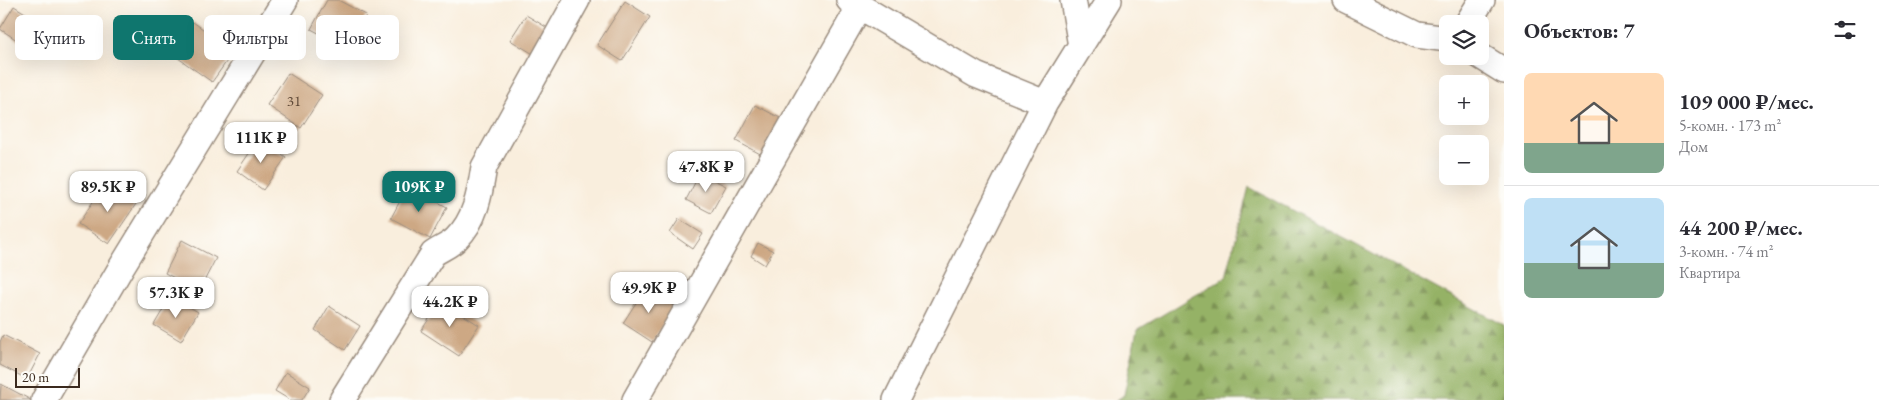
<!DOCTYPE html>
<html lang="ru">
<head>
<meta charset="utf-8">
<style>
	body { margin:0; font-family:"EB Garamond",serif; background:#f7f7f7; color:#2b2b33; height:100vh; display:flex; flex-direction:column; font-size:19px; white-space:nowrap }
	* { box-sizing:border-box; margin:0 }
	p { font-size:16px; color:#7c7c81 }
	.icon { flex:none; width:28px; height:28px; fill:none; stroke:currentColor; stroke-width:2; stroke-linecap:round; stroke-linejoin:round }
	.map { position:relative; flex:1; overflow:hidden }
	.panel { display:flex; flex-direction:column; background:#fff; width:375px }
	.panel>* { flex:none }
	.guide { position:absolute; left:15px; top:15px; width:475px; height:45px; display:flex; gap:10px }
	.buttons { position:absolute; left:1439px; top:15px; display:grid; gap:10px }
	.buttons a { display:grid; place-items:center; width:50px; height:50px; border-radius:8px; background:#fff; box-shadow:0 5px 20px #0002; font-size:25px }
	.scale { position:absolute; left:15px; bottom:12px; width:65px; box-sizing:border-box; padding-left:5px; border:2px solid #3b2a1e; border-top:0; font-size:14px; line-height:18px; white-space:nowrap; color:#3b2a1e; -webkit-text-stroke:4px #fdfcf7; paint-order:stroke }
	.price { position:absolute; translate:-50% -42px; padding:0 11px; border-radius:10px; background:#fff; color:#222; font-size:16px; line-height:32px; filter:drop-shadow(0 1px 2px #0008) }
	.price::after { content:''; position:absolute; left:50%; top:30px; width:15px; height:11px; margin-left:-8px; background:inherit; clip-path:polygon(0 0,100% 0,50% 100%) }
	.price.current { background:#0f766e; color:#fff }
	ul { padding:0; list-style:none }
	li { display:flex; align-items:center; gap:15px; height:125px; padding:0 20px }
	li+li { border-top:1px solid #e1e1e2 }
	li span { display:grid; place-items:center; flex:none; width:140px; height:100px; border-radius:8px; color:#555 }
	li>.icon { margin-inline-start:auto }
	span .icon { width:60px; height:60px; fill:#fffc; stroke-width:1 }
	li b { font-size:21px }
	h2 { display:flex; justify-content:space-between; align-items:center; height:60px; padding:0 20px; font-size:21px }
	.pill { padding:0 18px; border-radius:8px; background:#fff; box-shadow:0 5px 20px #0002; font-size:18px; line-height:45px }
	.pill.current { background:#0f766e; color:#fff }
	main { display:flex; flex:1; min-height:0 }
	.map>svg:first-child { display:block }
	.forest { fill:url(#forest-firs); stroke:#686e42 }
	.building { fill:#cda884 }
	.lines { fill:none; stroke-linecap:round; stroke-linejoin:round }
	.minor-casing { stroke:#9a8c7e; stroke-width:28 }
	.minor { stroke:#fff; stroke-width:25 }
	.labels { text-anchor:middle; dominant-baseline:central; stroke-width:4.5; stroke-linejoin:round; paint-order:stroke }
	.number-label { font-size:15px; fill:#604a38 }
</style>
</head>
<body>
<main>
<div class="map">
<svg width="1504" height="400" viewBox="0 0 1504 400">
	<defs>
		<pattern id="forest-firs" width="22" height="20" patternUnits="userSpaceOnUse" patternTransform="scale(1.25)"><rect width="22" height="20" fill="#95b266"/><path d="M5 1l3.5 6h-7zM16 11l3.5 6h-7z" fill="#7b9153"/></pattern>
	</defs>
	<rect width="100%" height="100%" fill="#fdfcf7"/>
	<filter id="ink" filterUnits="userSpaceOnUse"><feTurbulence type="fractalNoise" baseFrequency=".02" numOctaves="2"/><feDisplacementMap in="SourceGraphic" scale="10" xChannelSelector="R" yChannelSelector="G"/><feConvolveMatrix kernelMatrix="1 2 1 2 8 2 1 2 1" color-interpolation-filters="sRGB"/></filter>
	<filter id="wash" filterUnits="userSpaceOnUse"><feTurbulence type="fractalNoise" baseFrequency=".0096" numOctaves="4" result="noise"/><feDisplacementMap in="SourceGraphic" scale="20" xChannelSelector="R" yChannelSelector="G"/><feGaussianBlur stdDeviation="1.12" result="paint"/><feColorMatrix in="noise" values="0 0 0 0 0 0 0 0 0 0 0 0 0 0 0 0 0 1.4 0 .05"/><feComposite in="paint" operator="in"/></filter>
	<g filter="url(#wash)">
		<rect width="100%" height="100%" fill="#f9eedd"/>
		<!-- forest -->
		<path class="forest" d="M1249,187l255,138v75h-387l7,-5 13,-65 89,-53z"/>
		<g id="blocks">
			<!-- building -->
			<path class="building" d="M327,0h11l28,15 -17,34 -38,-20z
				M625,1l25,16 -28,44 -25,-16z
				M14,6l29,18 -14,24 -29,-19z
				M526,15l25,15 -16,25 -25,-15z
				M193,22l41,29 -22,31 -41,-29z
				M288,73l34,22 -21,33 -34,-23z
				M755,105l31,16 -20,36 -30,-16z
				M259,139l27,18 -23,33 -26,-19z
				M700,173l26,13 -15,27 -25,-13z
				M107,181l31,20 -29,43 -31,-20z
				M408,186l39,21 -17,32 -39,-21z
				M679,219l24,15 -10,15 -23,-16z
				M182,240l34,18 -17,33 -34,-18z
				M758,243l15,8 -8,14 -14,-9z
				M646,287l29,19 -23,36 -29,-19z
				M171,296l27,16 -17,29 -27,-16z
				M441,301l38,24 -20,31 -38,-25z
				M329,306l31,20 -15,24 -30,-20z
				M3,335l37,19 -13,25 -27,-14v-23z
				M286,372l24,15 -8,13h-12l-15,-9z
				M1,384l30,16h-31z"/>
		</g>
	</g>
	<g filter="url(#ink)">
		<use href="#blocks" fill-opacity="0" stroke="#9a8c7e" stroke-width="1"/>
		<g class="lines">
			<defs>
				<path id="minor" d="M849,0l127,75 69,28
					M1073,0l8,46
					M1346,0l71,35 31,4
					M1467,24l15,-24
					M1480,56l24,15
					M44,400l78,-134 163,-266
					M342,400l91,-146c7,-5 17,-9 23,-15 20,-19 24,-47 28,-72l93,-167
					M635,400l225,-394
					M896,400l149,-297 64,-103"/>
			</defs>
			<!-- minor casing -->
			<use href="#minor" class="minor-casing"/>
			<!-- minor -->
			<use href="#minor" class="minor"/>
		</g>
	</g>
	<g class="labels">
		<!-- number labels -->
		<g class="number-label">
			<text x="294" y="100">31</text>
		</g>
	</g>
</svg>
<div class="buttons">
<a><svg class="icon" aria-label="layers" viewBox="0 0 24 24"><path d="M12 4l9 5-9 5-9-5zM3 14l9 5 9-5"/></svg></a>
<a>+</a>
<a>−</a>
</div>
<div class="scale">20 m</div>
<b class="price" style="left:261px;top:164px">111K ₽</b>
<b class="price" style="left:706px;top:193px">47.8K ₽</b>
<b class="price" style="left:108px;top:213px">89.5K ₽</b>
<b class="price current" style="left:419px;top:213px">109K ₽</b>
<b class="price" style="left:649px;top:314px">49.9K ₽</b>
<b class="price" style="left:176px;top:319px">57.3K ₽</b>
<b class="price" style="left:450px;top:328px">44.2K ₽</b>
<div class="guide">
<a class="pill">Купить</a>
<a class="pill current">Снять</a>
<a class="pill">Фильтры</a>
<a class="pill">Новое</a>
</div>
</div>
<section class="panel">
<h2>Объектов: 7<svg class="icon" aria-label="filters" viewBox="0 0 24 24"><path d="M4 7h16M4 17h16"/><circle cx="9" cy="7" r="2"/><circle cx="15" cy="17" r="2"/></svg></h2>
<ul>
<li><span style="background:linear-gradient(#ffd9b3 70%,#7fa58c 0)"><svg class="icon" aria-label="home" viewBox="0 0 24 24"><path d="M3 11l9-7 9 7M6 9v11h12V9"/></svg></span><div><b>109 000 ₽/мес.</b><p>5-комн. · 173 m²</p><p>Дом</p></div></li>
<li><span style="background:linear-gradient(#bfe0f5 65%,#7fa58c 0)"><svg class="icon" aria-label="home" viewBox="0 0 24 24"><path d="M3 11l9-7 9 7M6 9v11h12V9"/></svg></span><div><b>44 200 ₽/мес.</b><p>3-комн. · 74 m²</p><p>Квартира</p></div></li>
</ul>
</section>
</main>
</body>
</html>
